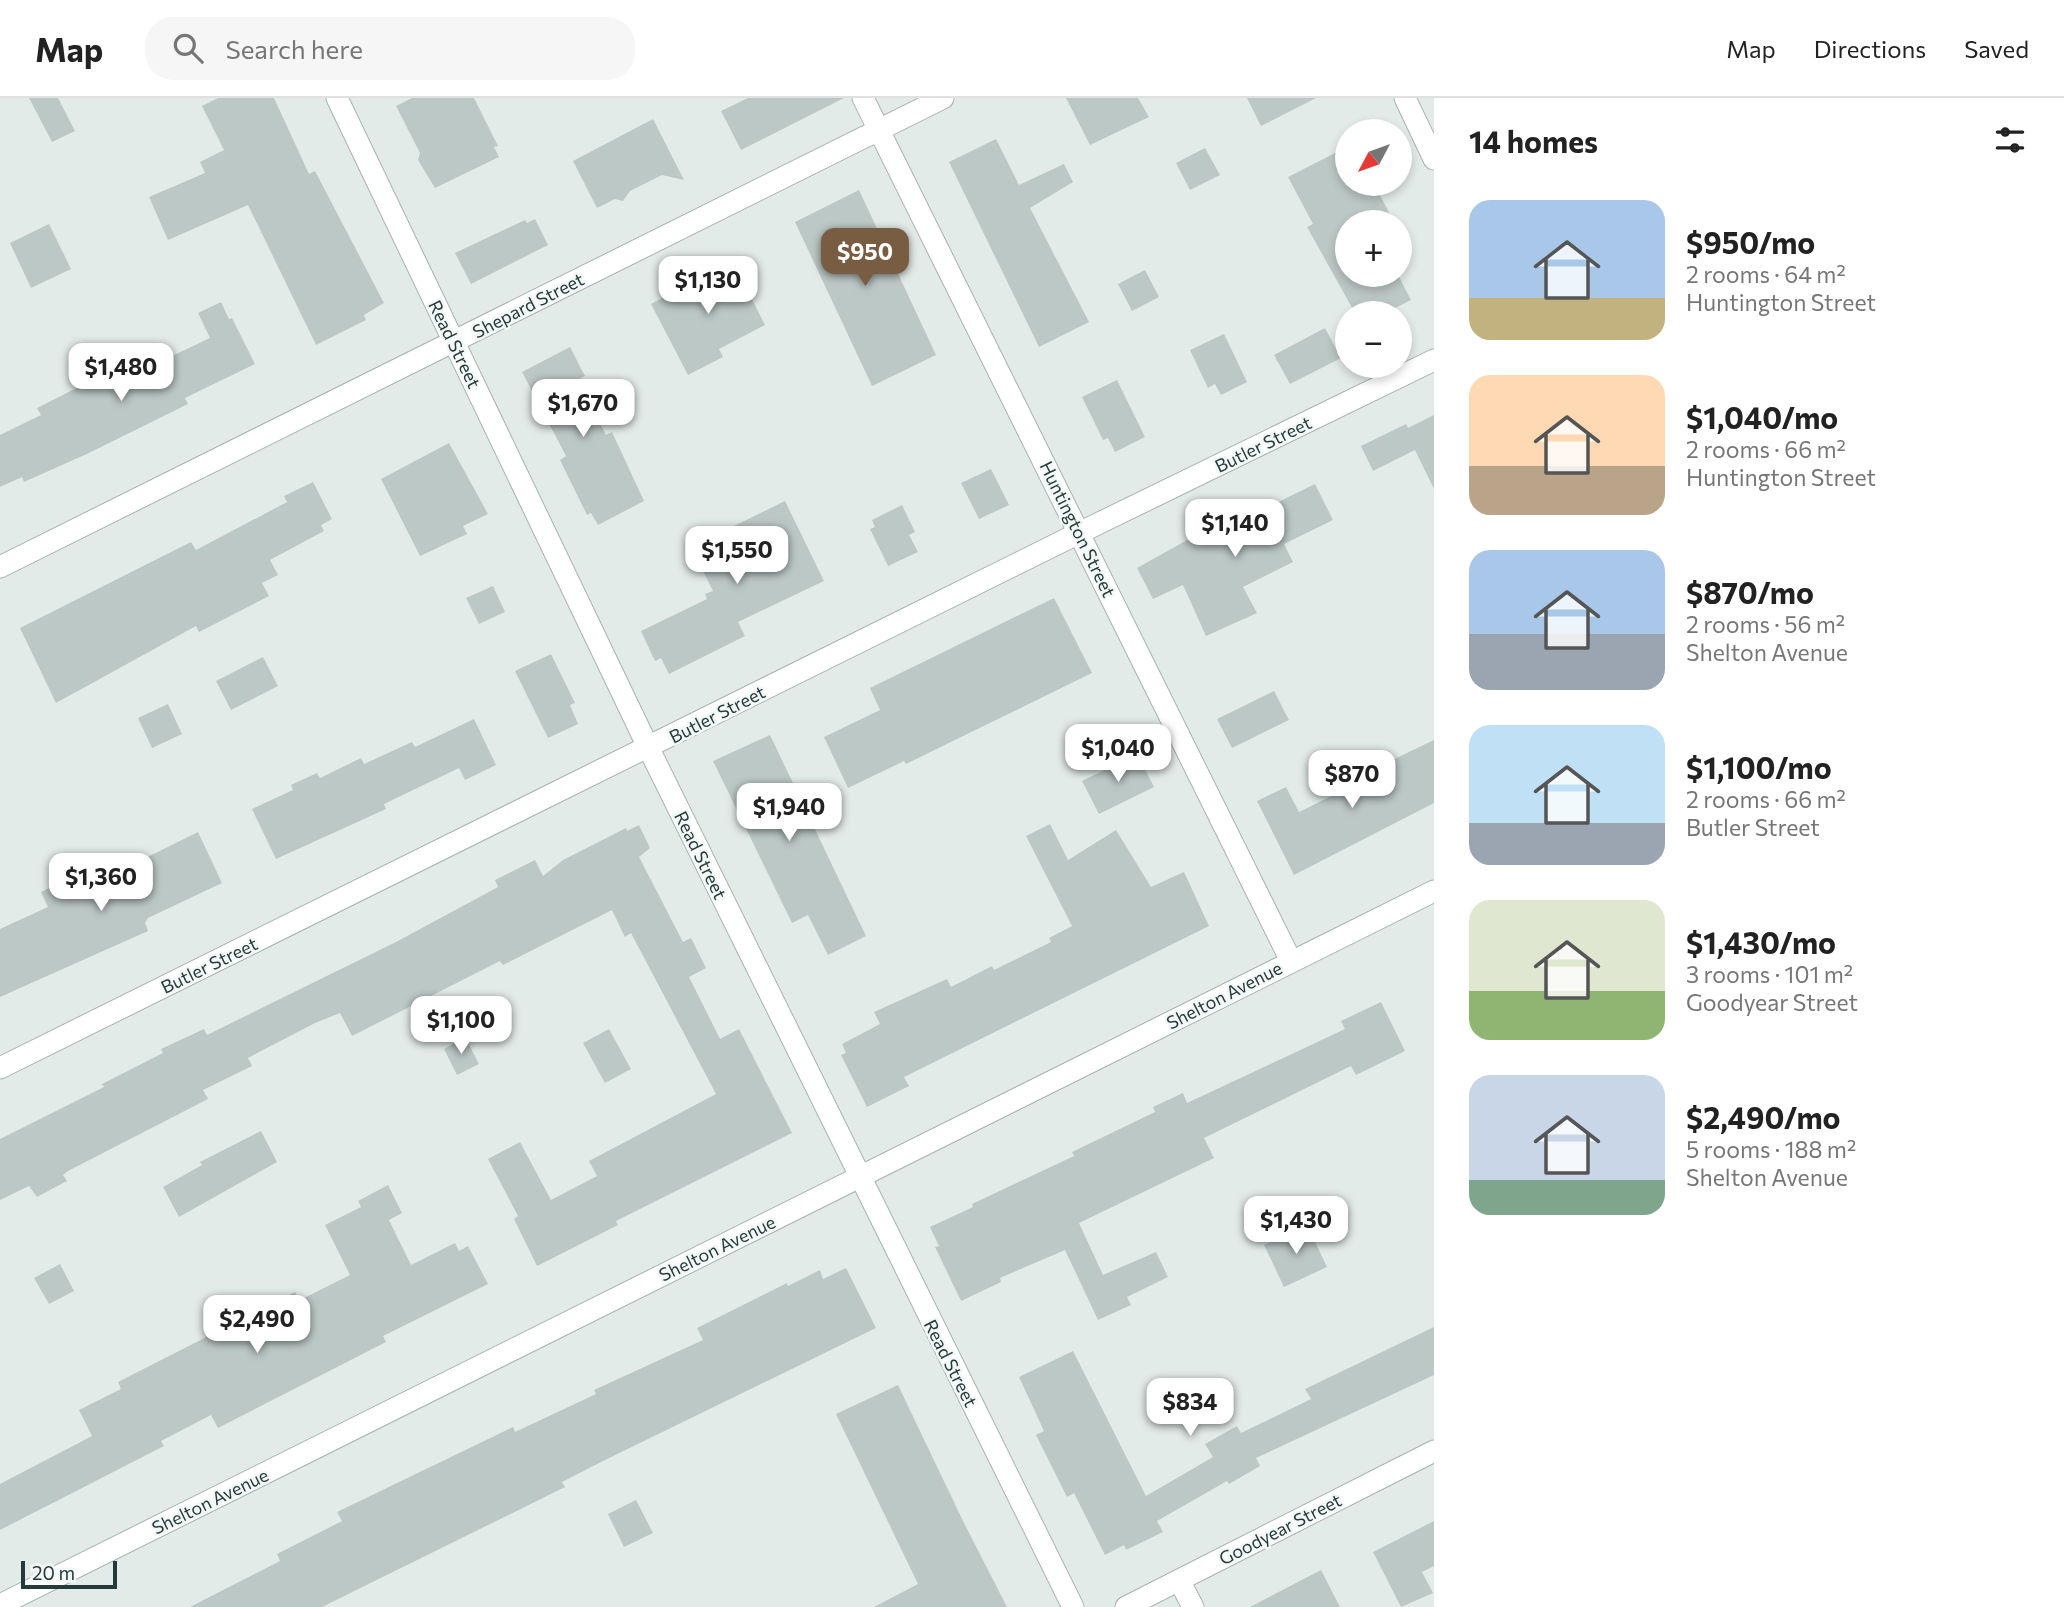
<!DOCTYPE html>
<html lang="en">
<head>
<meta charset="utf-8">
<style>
	body { margin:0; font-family:Commissioner,sans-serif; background:#f6f6f6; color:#222; height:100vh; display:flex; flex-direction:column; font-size:26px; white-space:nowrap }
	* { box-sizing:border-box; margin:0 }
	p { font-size:23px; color:#767676 }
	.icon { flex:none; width:38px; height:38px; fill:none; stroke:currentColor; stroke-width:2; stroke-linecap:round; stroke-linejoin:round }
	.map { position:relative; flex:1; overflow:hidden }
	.side { display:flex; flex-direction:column; background:#fff; width:630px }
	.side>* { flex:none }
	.needle { width:46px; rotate:229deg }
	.tools { position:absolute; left:1335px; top:21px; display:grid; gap:14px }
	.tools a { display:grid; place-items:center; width:77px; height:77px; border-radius:50%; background:#fff; box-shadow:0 4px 10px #0003; font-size:35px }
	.scale { position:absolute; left:21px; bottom:18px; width:96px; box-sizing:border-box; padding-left:7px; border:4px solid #253a3a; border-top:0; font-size:19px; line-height:24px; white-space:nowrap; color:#253a3a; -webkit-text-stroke:5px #f3f8f7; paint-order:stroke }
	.price { position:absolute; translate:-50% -60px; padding:0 16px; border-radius:14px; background:#fff; color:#222; font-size:23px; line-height:46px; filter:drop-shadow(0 2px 4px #0008) }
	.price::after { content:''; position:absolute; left:50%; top:42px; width:21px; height:16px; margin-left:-10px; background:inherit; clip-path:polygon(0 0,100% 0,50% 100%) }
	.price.selected { background:#785d43; color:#fff }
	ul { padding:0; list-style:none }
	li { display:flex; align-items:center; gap:21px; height:175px; padding:0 35px }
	li span { display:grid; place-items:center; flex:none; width:196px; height:140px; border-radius:21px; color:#555 }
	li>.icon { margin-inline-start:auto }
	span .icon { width:84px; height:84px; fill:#fffc; stroke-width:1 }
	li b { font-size:30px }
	h2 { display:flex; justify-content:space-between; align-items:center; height:84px; padding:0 35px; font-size:30px }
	header { display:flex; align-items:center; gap:42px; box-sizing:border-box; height:98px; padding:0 35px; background:#fff; border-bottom:2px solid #e0e0e0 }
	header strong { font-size:33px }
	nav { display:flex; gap:38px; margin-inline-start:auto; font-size:24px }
	.search { width:490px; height:63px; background:#f6f6f6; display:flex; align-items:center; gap:18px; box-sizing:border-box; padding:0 24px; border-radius:28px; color:#767676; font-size:26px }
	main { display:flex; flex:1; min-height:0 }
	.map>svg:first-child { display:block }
	.building { fill:#bcc8c6 }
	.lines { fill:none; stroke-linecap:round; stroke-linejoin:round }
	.minor-casing { stroke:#a6b2b1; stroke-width:23 }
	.tertiary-casing { stroke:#a6b2b1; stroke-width:23 }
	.minor { stroke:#fff; stroke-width:21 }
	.tertiary { stroke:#fff; stroke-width:21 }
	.labels { text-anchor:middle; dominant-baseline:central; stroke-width:5; stroke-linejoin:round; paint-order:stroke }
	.street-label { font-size:18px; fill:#253a3a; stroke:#f3f8f7 }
</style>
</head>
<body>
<header>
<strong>Map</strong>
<div class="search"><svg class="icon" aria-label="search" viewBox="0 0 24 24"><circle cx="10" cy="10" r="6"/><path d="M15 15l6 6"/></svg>Search here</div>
<nav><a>Map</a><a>Directions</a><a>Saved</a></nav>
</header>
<main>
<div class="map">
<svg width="1434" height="1509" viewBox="0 0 1434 1509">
	<rect width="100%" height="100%" fill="#e3ebe9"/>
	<!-- building -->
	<path class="building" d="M29,0h29l17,33 -23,11z
		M218,0h56l35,76 6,-3 69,132 -20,12 2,5 -50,25 -68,-140 -80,35 -19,-43 56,-24 -5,-11 24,-12 -22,-44z
		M412,0h62l24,48 -4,1 5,10 -64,31 -17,-28 2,-7 -24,-47z
		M748,0h96l-103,52 -20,-39z
		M1066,0h72l11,19 -59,28z
		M1247,0h69l-55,28z
		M653,21l31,61 -22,-5 -32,16 -7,10 -8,-2 -18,9 -24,-47z
		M996,41l23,46 45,-21 9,18 -43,26 59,114 -50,25 -90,-185z
		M1205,50l15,27 -30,15 -14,-27z
		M1337,54l2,5 9,-4v31h26l20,38h-46v53h50l13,25 -26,13h-30l-48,-86 6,-3 -25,-47z
		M859,92l77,165 -64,31 -77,-164z
		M535,121l13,26 -77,39 -16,-31 70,-33 2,3z
		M49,126l22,45 -40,19 -21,-45z
		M732,162l33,65 -46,24 4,8 -35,18 -37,-71z
		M1145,172l14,27 -27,14 -14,-27z
		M221,204l8,17 3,-1 23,46 -70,34 3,6 -99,49 -65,29 -2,-5 -22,10v-52l41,-20 -4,-7 77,-39 5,12 91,-43 -12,-25z
		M1325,230l16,30 -51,26 -16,-29z
		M1224,236l23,48 -26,13 -6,-11 -7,4 -18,-38z
		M570,249l15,29 -8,4 29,55 6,-3 32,69 -46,24 -7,-12 -4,2 -27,-55 6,-4 -44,-84z
		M1117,282l28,57 -30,15 -7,-14 -5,2 -21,-43z
		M1434,317v74l-19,-39 -42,21 -12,-25 45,-22 2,4z
		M449,345l39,71 -25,12 4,8 -47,22 -39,-77z
		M991,371l18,36 -30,14 -18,-36z
		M313,384l19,37 -11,6 3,6 -54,29 8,15 -16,8 7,13 -70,36 -3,-6 -140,77 -36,-75 171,-86 5,8 91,-48 -3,-6z
		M1315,386l18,36 -49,24 9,18 -50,25 14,26 -51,23 -23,-51 -30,14 -16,-31 59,-33 3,6z
		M785,403l39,80 -86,41 7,14 -76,38 -8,-16 -6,3 -14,-30 66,-32 -2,-5 8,-3 -22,-44z
		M902,407l13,27 -6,3 9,17 -30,14 -18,-37 5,-2 -3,-7z
		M493,488l12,26 -26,12 -13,-26z
		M1054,500l38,75 -182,89 -4,2 -2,-3 -56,27 -24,-51 56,-27 -10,-22z
		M551,556l24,49 -5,2 8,19 -30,14 -33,-67z
		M263,559l15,29 -47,24 -15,-29z
		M1274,593l15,29 -57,28 -15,-29z
		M168,606l14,30 -30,14 -14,-30z
		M474,621l22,46 -31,15 -6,-12 -75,36 2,5 -110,50 -24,-50 41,-19 -2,-5 26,-12 3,5 41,-20 3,6 48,-22 3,5z
		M770,637l96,201 -38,19 -20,-40 -16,8 -79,-162z
		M1434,642v63l-140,72 -37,-74 29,-14 13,25 63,-31 -3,-5z
		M1137,656l17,33 -55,27 -17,-33z
		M1050,726l18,36 48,-30 35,57 33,-15 25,54 -305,151 5,9 -42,21 -26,-52 5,-2 -4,-9 38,-20 -6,-12 73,-33 4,8 41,-21 2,4 57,-28 -2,-4 23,-12 -46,-90z
		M639,727l11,23 -11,9 44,85 8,-4 15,30 -17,9 31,62 19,-10 53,104 -176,88 2,4 -81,41 -23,-47 4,-3 -30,-57 32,-17 31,58 46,-24 -8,-15 127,-67 -85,-161 -6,4 -13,-27 -109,55 -3,-4 -148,75 -12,-23 -25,10 -67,35 4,8 -49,24 5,9 -140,72 -5,4 4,6 -30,16 -8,-11 -29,14v-61l104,-52 -2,-3 61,-31 -2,-4 43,-20 3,6 189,-93 102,-55 -3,-7 40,-20 8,16 20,-16 63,-32 1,3z
		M198,734l24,51 -74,35 -3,5 3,8 -148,66v-68l48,-22 -7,-15 33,-16 7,14z
		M1381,904l24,49 -49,24 -5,-9 -147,72 10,20 -135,65 24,52 53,-23 12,25 -41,20 4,8 -33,15 -33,-70 -65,28 1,4 -40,19 -26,-54 4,-1 -9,-19 43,-20 -1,-3 102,-48 -2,-4 83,-40 -2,-5 30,-14 4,10 158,-74 -4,-8z
		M609,931l22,40 -26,14 -22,-40z
		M465,939l14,27 -22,11 -13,-26z
		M261,1033l16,31 -98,55 -16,-30 39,-22 -2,-3z
		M388,1087l14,28 -13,7 22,45 44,-22 4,8 9,-5 20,38 -105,52 3,6 -168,86 -7,-13 -50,26 3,5 -164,84v-46l92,-48 -13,-26 42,-21 -3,-7 177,-90 5,8 50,-25 -25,-50 36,-18 -3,-6z
		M1307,1127l20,42 -43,20 -20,-42z
		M60,1166l14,27 -25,13 -15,-26z
		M846,1170l30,60 -271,132 -43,22 3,5 -243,120h-132l90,-46 -3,-7 65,-33 -5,-9 176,-85 2,5 81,-38 -2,-4 109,-50 -6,-12 90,-45 1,3 32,-16 3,9z
		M1434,1229v48l-178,83 4,8 -31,18 -2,-3 -70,40 6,11 -37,18 -2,-5 -19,10 -31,-62 -7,4 -31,-62 8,-4 -25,-54 54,-26 73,145 67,-39 -8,-13 32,-18 4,7 70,-34 -6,-10z
		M898,1287l66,138 43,84h-133l44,-23 -82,-170z
		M636,1402l17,33 -29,14 -16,-33z
		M1434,1423v45l-12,6 11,21 -32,14 -28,-55z
		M1321,1472l19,37h-90z"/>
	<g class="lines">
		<defs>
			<path id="minor" d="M337,0l312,651 424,858
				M863,0l428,863
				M0,469l943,-469
				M0,970l1081,-536 353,-172
				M1179,1482l14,27
				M1126,1509l308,-156"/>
			<path id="tertiary" d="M1405,0l29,61
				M0,1507l1434,-714"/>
		</defs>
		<!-- minor casing -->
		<use href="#minor" class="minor-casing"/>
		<!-- tertiary casing -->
		<use href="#tertiary" class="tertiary-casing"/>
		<!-- minor -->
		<use href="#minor" class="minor"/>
		<!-- tertiary -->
		<use href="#tertiary" class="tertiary"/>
	</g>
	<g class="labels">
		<!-- street labels -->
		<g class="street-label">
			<text transform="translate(528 207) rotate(-27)">Shepard Street</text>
			<text transform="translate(455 246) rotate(64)">Read Street</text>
			<text transform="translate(1263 346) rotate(-26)">Butler Street</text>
			<text transform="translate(1078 431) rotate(64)">Huntington Street</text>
			<text transform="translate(717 616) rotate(-27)">Butler Street</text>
			<text transform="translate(701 757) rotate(64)">Read Street</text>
			<text transform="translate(209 867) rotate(-26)">Butler Street</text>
			<text transform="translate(1224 897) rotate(-27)">Shelton Avenue</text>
			<text transform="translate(717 1150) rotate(-26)">Shelton Avenue</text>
			<text transform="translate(951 1265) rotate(63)">Read Street</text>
			<text transform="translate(210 1403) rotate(-26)">Shelton Avenue</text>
			<text transform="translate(1280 1431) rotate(-27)">Goodyear Street</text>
		</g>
	</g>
</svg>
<div class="tools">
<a><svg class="needle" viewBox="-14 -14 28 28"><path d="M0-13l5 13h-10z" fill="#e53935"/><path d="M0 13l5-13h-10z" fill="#767676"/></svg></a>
<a>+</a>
<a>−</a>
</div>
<div class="scale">20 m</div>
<b class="price selected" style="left:865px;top:190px">$950</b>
<b class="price" style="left:708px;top:218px">$1,130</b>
<b class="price" style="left:121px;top:305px">$1,480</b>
<b class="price" style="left:583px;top:341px">$1,670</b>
<b class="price" style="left:1235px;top:461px">$1,140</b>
<b class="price" style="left:737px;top:488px">$1,550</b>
<b class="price" style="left:1118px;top:686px">$1,040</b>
<b class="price" style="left:1352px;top:712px">$870</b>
<b class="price" style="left:789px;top:745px">$1,940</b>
<b class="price" style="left:101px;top:815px">$1,360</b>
<b class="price" style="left:461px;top:958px">$1,100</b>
<b class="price" style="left:1296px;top:1158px">$1,430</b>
<b class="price" style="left:257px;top:1257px">$2,490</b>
<b class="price" style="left:1190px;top:1340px">$834</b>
</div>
<section class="side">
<h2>14 homes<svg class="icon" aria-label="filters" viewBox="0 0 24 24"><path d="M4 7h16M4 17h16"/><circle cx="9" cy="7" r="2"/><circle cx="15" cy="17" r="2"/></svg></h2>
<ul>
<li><span style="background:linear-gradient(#a9c7e8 70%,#c2b280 0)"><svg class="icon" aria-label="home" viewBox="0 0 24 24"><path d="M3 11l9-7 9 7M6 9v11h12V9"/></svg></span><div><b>$950/mo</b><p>2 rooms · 64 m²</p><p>Huntington Street</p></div></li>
<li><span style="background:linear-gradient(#ffd9b3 65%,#b9a48a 0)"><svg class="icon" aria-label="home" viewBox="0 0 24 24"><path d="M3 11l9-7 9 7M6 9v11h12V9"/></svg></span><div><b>$1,040/mo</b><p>2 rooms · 66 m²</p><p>Huntington Street</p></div></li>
<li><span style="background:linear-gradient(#a9c7e8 60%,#9aa5b1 0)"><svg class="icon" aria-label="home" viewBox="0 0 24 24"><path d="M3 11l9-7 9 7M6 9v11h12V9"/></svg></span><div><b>$870/mo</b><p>2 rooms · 56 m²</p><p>Shelton Avenue</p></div></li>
<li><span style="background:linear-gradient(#bfe0f5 70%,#9aa5b1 0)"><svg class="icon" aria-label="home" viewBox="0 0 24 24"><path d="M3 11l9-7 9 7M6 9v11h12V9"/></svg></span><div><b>$1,100/mo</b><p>2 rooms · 66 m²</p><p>Butler Street</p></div></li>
<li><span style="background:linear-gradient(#dfe7d0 65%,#8fb573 0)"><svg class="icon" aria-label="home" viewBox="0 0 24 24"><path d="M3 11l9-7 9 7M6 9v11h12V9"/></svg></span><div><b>$1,430/mo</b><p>3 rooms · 101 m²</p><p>Goodyear Street</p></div></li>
<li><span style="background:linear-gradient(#c9d6e8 75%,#7fa58c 0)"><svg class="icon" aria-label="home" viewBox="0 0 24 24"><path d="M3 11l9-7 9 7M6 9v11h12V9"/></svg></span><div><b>$2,490/mo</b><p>5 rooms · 188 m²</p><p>Shelton Avenue</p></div></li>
</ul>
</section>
</main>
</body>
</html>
